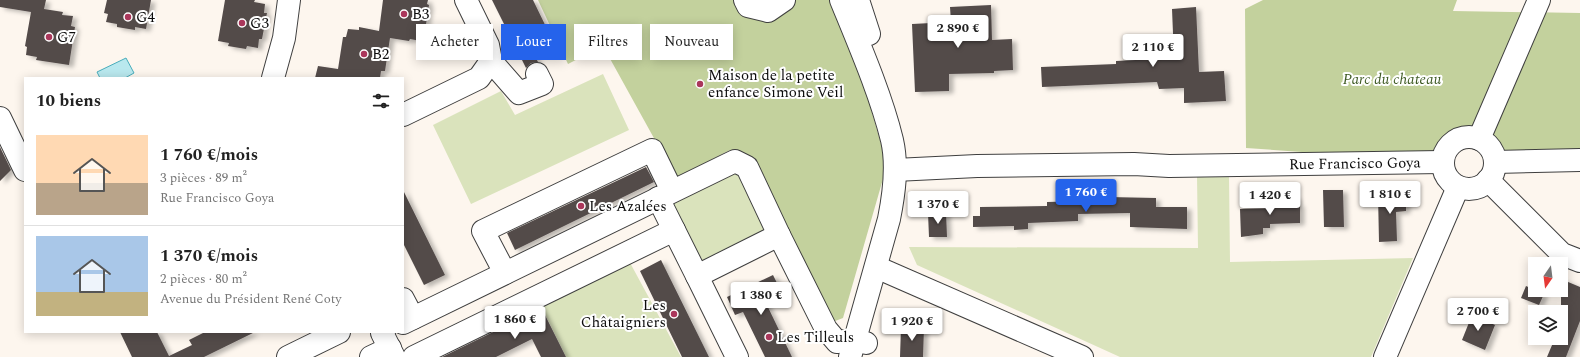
<!DOCTYPE html>
<html lang="fr">
<head>
<meta charset="utf-8">
<style>
	body { margin:0; font-family:Spectral,serif; background:#f2f2f2; color:#222; height:100vh; display:flex; flex-direction:column; font-size:15px; white-space:nowrap }
	* { box-sizing:border-box; margin:0 }
	p { font-size:13px; color:#767676 }
	.icon { flex:none; width:22px; height:22px; fill:none; stroke:currentColor; stroke-width:2; stroke-linecap:round; stroke-linejoin:round }
	.map { position:relative; flex:1; overflow:hidden }
	.side { position:absolute; left:24px; top:77px; width:380px; height:256px; display:flex; flex-direction:column; background:#fff; border-radius:0px; box-shadow:0 2px 10px #0003 }
	.side>* { flex:none }
	.hud { position:absolute; left:416px; top:24px; width:380px; height:36px; display:flex; gap:8px }
	.needle { width:26px; rotate:194deg }
	.controls { position:absolute; left:1528px; top:257px; display:grid; gap:8px }
	.controls a { display:grid; place-items:center; width:40px; height:40px; border-radius:0px; background:#fff; box-shadow:0 2px 10px #0003; font-size:20px }
	.price { position:absolute; translate:-50% -34px; padding:0 9px; border-radius:4px; background:#fff; color:#222; font-size:13px; line-height:26px; filter:drop-shadow(0 1px 2px #0008) }
	.price::after { content:''; position:absolute; left:50%; top:24px; width:12px; height:9px; margin-left:-6px; background:inherit; clip-path:polygon(0 0,100% 0,50% 100%) }
	.price.on { background:#2563eb; color:#fff }
	ul { padding:0; list-style:none }
	li { display:flex; align-items:center; gap:12px; height:100px; padding:0 12px }
	li+li { border-top:1px solid #e0e0e0 }
	li span { display:grid; place-items:center; flex:none; width:112px; height:80px; border-radius:0px; color:#555 }
	li>.icon { margin-inline-start:auto }
	span .icon { width:48px; height:48px; fill:#fffc; stroke-width:1 }
	li b { font-size:17px }
	h2 { display:flex; justify-content:space-between; align-items:center; height:48px; padding:0 12px; font-size:17px }
	.tag { padding:0 14px; border-radius:0px; background:#fff; box-shadow:0 2px 10px #0003; font-size:14px; line-height:36px }
	.tag.on { background:#2563eb; color:#fff }
	.map>svg:first-child { display:block }
	.green { fill:#dae3bc }
	.forest { fill:#c3d19d }
	.water { fill:#b9e8ee; stroke:#49adbb }
	.building { fill:#534b4a; filter:url(#shadow) }
	.lines { fill:none; stroke-linecap:round; stroke-linejoin:round }
	.minor-casing { stroke:#3f3f3f; stroke-width:24 }
	.minor { stroke:#fff; stroke-width:22 }
	.poi-dot { fill:#aa375b; stroke:#fff; stroke-width:1.5 }
	.labels { text-anchor:middle; dominant-baseline:central; stroke-width:4; stroke-linejoin:round; paint-order:stroke }
	.poi-label { font-size:15px; fill:#0c0c0c; stroke:#fff; text-anchor:start }
	.park-label { font-size:15px; font-style:italic; fill:#3f5b25; stroke:#fff }
	.street-label { font-size:15px; fill:#0c0c0c; stroke:#fff }
</style>
</head>
<body>
<div class="map">
<svg width="1580" height="357" viewBox="0 0 1580 357">
	<defs>
		<filter id="shadow"><feDropShadow dx="4.5" dy="2.5" stdDeviation="2" flood-color="#0004"/></filter>
	</defs>
	<rect width="100%" height="100%" fill="#fdf6ee"/>
	<!-- green -->
	<path class="green" d="M603,74l26,56 -158,74 -38,-79 68,-34 14,24z
		M736,167l32,63 -68,36 -42,-68z
		M1197,176h32l1,86 183,-4 -42,99h-251l-203,-92 -8,-18 289,1z
		M628,259l53,98h-115l-27,-55z"/>
	<!-- forest -->
	<path class="forest" d="M538,0h302l47,165 -44,153 -13,5 -81,-166 -19,-7 -54,28 -73,-132 -35,18z
		M1263,0h194l-4,11 127,2v147l-85,2 5,-16 -17,-15 -24,-3 -14,13 -3,21 -196,-14 -1,-139z"/>
	<!-- water -->
	<path class="water" d="M126,58l8,15 -9,5h-25l-3,-6z"/>
	<!-- building -->
	<path class="building" d="M0,0h46l-2,9 19,3 -1,3 11,1 -2,10 4,1 -6,38 -33,-5 1,-3 -11,-2 1,-8 -2,-1 6,-34 -31,-5z
		M107,0h44l-5,29 -11,-2v3l-18,-3v-3l-11,-2 2,-8 -4,-1z
		M225,0h30l-1,2 11,2 -1,9h3l-5,26h-3l-1,9 -11,-2 -1,3 -18,-3 1,-3 -11,-2z
		M383,0h45l-1,4 2,1 -4,26h-3l-1,10 -11,-2 -1,2 -19,-3 -5,33h-4l-1,7h-65l3,-12 20,3 5,-32h3l2,-8 11,1v-3l20,4z
		M492,0h41l16,33 -21,10 10,19 -7,1 -5,5z
		M991,5l1,35 20,-1 1,31 -19,1v2l-45,1v17l-34,1 -3,-68 39,-2 -1,-15z
		M1196,7l3,65 25,-1 2,30 -42,2v-15l-25,1 -2,-7 -115,5 -1,-20 75,-3v-3l58,-3 -2,-49z
		M0,147l11,23 -11,11z
		M646,167l8,15 -139,68 -8,-17z
		M403,190l42,85 -21,10 -21,-42z
		M1323,190h20l1,37h-20z
		M1084,192h24v5l48,1v9h31v22l-57,-2v-14l-52,1v7l-50,2v6l-14,1v-4l-41,1v-11h7v-9l67,-1v-4l37,-1z
		M1406,193v18l-10,1 1,29 -18,1 -1,-48z
		M1276,197h21v7h3v19l-30,1v4h-7v6l-22,3 -1,-28 36,-1z
		M946,212l1,25h-18l-1,-24z
		M661,260l48,97h-27l-42,-86z
		M773,275l9,18 -17,8 27,56h-27l-22,-45 -8,3 -8,-18z
		M1561,279l19,8v34l-14,36h-19l8,-19 6,3z
		M1526,286l18,8 -5,11 -18,-7z
		M543,311l23,46h-25l-9,-18 -36,18h-54l86,-42 1,3z
		M1472,315l23,10 -10,25 -23,-10z
		M901,327l23,1 -1,29h-23z
		M120,332h37l12,24 23,-11 -3,-5 16,-8h50l-51,25h-72z"/>
	<g class="lines">
		<defs>
			<g id="minor">
				<path d="M466,0l22,45 3,16"/>
				<path d="M745,0l3,6 20,5 16,-11"/>
				<path d="M841,0c18,44 40,95 51,140 6,26 2,54 -3,79l-39,138"/>
				<path d="M858,0l11,34"/>
				<path d="M491,61l28,32 23,-9 -5,-10"/>
				<path d="M273,78l11,-40 5,-38"/>
				<path d="M403,115l76,-37 12,-17"/>
				<path d="M0,118l25,52"/>
				<circle cx="1469" cy="163" r="26"/>
				<path d="M1479,139l60,-139"/>
				<path d="M1495,162l85,-2"/>
				<path id="s1" d="M895,170l82,-4 157,-2 35,2 273,-4"/>
				<path d="M1488,180l74,74 18,7"/>
				<path d="M658,198l39,78 82,-41 47,94 11,13 18,-2 11,3"/>
				<path d="M876,267l206,90"/>
				<path d="M505,273l-22,-42 169,-81 20,41"/>
				<path d="M697,276l40,81"/>
				<path d="M403,299l10,19"/>
				<path d="M403,323l332,-162 12,6 32,68"/>
				<path d="M384,332l-2,1 12,24"/>
				<path d="M288,357l51,-25"/>
				<path d="M371,357l19,-9"/>
				<path d="M414,357l260,-127"/>
				<path d="M1385,357l73,-170"/>
			</g>
		</defs>
		<!-- minor casing -->
		<use href="#minor" class="minor-casing"/>
		<!-- minor -->
		<use href="#minor" class="minor"/>
	</g>
	<!-- markers -->
	<g class="poi-dot">
		<circle cx="404" cy="14" r="4"/>
		<circle cx="128" cy="17" r="4"/>
		<circle cx="242" cy="23" r="4"/>
		<circle cx="49" cy="37" r="4"/>
		<circle cx="364" cy="54" r="4"/>
		<circle cx="700" cy="84" r="4"/>
		<circle cx="581" cy="206" r="4"/>
		<circle cx="674" cy="314" r="4"/>
		<circle cx="769" cy="337" r="4"/>
	</g>
	<g class="labels">
		<!-- poi labels -->
		<g class="poi-label">
			<text x="412" y="14">B3</text>
			<text x="136" y="17">G4</text>
			<text x="250" y="23">G3</text>
			<text x="57" y="37">G7</text>
			<text x="372" y="54">B2</text>
			<text x="708" y="75">Maison de la petite<tspan x="708" dy="17">enfance Simone Veil</tspan></text>
			<text x="589" y="206">Les Azalées</text>
			<text x="666" y="305" text-anchor="end">Les<tspan x="666" dy="17">Châtaigniers</tspan></text>
			<text x="777" y="337">Les Tilleuls</text>
		</g>
		<!-- park labels -->
		<g class="park-label">
			<text x="1392" y="79">Parc du chateau</text>
		</g>
		<!-- street labels -->
		<g class="street-label">
			<text stroke="none"><textPath href="#s1" startOffset="460">Rue Francisco Goya</textPath></text>
		</g>
	</g>
</svg>
<div class="controls">
<a><svg class="needle" viewBox="-14 -14 28 28"><path d="M0-13l5 13h-10z" fill="#e53935"/><path d="M0 13l5-13h-10z" fill="#767676"/></svg></a>
<a><svg class="icon" aria-label="layers" viewBox="0 0 24 24"><path d="M12 4l9 5-9 5-9-5zM3 14l9 5 9-5"/></svg></a>
</div>
<b class="price" style="left:958px;top:49px">2 890 €</b>
<b class="price" style="left:1153px;top:68px">2 110 €</b>
<b class="price on" style="left:1086px;top:213px">1 760 €</b>
<b class="price" style="left:1390px;top:215px">1 810 €</b>
<b class="price" style="left:1270px;top:216px">1 420 €</b>
<b class="price" style="left:938px;top:225px">1 370 €</b>
<b class="price" style="left:761px;top:316px">1 380 €</b>
<b class="price" style="left:1478px;top:332px">2 700 €</b>
<b class="price" style="left:515px;top:340px">1 860 €</b>
<b class="price" style="left:912px;top:342px">1 920 €</b>
<div class="hud">
<a class="tag">Acheter</a>
<a class="tag on">Louer</a>
<a class="tag">Filtres</a>
<a class="tag">Nouveau</a>
</div>
<section class="side">
<h2>10 biens<svg class="icon" aria-label="filters" viewBox="0 0 24 24"><path d="M4 7h16M4 17h16"/><circle cx="9" cy="7" r="2"/><circle cx="15" cy="17" r="2"/></svg></h2>
<ul>
<li><span style="background:linear-gradient(#ffd9b3 60%,#b9a48a 0)"><svg class="icon" aria-label="home" viewBox="0 0 24 24"><path d="M3 11l9-7 9 7M6 9v11h12V9"/></svg></span><div><b>1 760 €/mois</b><p>3 pièces · 89 m²</p><p>Rue Francisco Goya</p></div></li>
<li><span style="background:linear-gradient(#a9c7e8 70%,#c2b280 0)"><svg class="icon" aria-label="home" viewBox="0 0 24 24"><path d="M3 11l9-7 9 7M6 9v11h12V9"/></svg></span><div><b>1 370 €/mois</b><p>2 pièces · 80 m²</p><p>Avenue du Président René Coty</p></div></li>
</ul>
</section>
</div>
</body>
</html>
